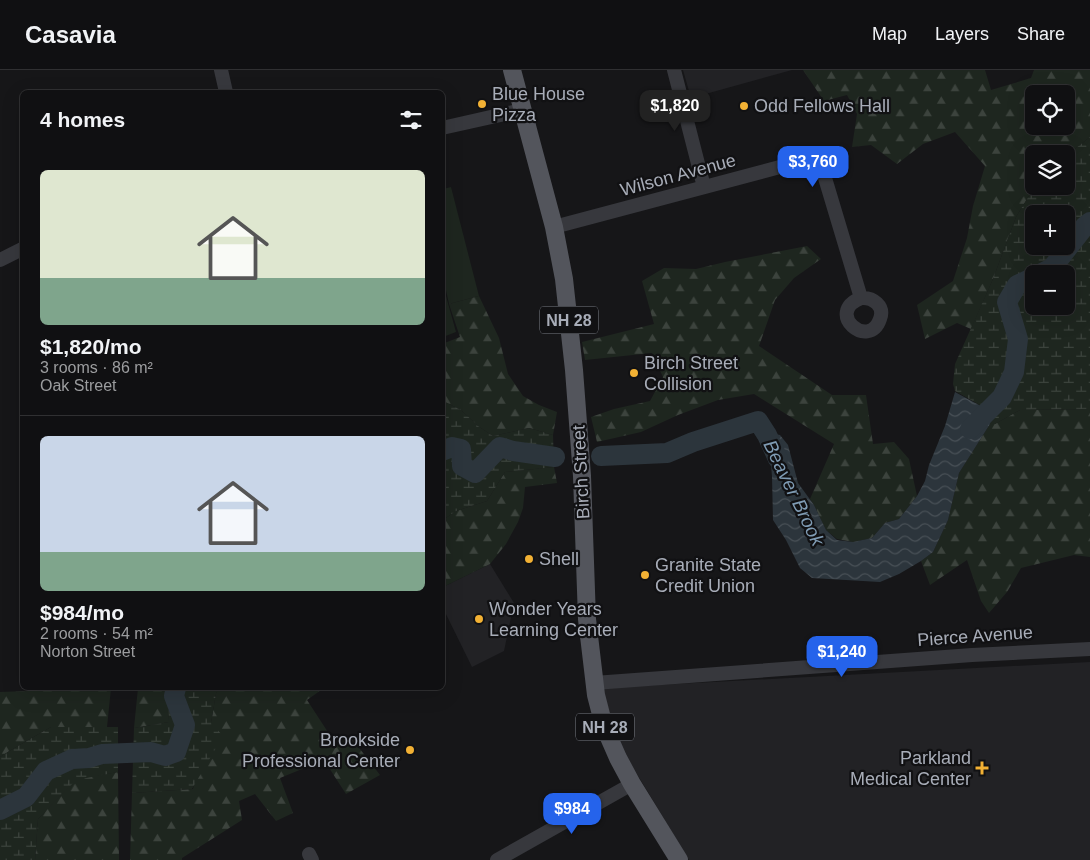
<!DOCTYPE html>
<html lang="en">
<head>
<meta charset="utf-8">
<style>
	body { margin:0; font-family:Helvetica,sans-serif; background:#1e1e20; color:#f1f3f6; height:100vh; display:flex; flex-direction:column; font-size:19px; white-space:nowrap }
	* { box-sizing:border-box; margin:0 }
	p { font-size:16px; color:#9c9d9f }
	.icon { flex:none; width:28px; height:28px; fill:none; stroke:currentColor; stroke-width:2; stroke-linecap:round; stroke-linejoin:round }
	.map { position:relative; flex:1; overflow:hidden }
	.side { position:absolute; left:20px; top:20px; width:425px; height:600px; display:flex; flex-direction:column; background:#101012; border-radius:8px; box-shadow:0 5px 20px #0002,0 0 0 1px #303032 }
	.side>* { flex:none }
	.buttons { position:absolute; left:1025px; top:15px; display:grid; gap:10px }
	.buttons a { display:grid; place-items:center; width:50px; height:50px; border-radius:8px; background:#101012; box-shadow:0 5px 20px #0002,0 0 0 1px #303032; font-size:25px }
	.price { position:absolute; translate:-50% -42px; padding:0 11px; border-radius:10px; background:#2563eb; color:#fff; font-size:16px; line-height:32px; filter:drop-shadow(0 1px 2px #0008) }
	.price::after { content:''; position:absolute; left:50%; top:30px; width:15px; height:11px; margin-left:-8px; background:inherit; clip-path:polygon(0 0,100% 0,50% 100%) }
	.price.selected { background:#222; color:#fff }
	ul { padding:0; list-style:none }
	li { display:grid; align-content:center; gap:10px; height:265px; padding:0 20px }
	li+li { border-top:1px solid #303032 }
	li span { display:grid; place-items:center; height:155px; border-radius:8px; color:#555 }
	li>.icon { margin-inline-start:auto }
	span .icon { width:90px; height:90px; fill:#fffc; stroke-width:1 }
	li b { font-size:21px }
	h2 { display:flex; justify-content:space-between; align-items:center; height:60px; padding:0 20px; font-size:21px }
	header { display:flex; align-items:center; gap:30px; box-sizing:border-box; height:70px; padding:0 25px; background:#101012; border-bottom:1px solid #303032 }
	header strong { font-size:24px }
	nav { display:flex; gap:28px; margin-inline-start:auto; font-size:18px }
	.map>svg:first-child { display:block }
	.built { fill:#222225 }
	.green { fill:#1e261f }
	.forest { fill:url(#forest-firs); fill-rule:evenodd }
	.wetland { fill:url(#wetland-marsh); fill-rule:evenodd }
	.water { fill:url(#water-waves) }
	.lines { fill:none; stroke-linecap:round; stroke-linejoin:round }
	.river { stroke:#2c353c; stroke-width:20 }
	.minor { stroke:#37383d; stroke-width:14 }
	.major { stroke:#53555c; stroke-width:18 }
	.poi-dot { fill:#f2b134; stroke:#111113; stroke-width:2 }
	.labels { text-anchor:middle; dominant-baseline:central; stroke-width:4.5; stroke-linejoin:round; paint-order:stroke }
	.shield { fill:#111113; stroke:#7b7e86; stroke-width:1 }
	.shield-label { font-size:16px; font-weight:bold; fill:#a8adb8 }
	.poi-label { font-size:18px; fill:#a8adb8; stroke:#111113; text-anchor:start }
	.street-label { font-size:18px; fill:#a8adb8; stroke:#111113 }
	.water-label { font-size:19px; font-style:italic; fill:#7f9bb3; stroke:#111113 }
</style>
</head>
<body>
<header>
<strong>Casavia</strong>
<nav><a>Map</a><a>Layers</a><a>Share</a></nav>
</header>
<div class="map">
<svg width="1090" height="790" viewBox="0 0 1090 790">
	<defs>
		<pattern id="forest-firs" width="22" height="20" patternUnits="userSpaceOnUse" patternTransform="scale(1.25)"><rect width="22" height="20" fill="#1e261f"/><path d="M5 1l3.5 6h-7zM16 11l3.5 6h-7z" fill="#3c433d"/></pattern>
		<pattern id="wetland-marsh" width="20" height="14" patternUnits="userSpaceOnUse" patternTransform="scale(1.25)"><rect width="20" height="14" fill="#1e261f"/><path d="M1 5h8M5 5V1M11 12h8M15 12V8" fill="none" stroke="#3c433d"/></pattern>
		<pattern id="water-waves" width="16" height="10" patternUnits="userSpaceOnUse" patternTransform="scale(1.25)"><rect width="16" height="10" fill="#2c353c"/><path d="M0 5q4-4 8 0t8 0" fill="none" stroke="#485056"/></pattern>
	</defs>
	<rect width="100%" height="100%" fill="#161618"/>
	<!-- built -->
	<path class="built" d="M683,0h109l-101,28z
		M490,494l24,39 -10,48 -32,16 -29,-59v-21z
		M1090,592v198h-401l-69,-114 -18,-58z"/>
	<!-- green -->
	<path class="green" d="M451,117l28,109 -30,8 -6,-27v-88z
		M443,215l13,47 -13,5h-1z"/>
	<!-- forest -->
	<path class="forest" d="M803,0h182l6,20 40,-12 3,-8h56v67l-24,19v-2h-32v32h1l-19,31 -23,62 -22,50 -14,-6 -32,16 -8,-34 36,-24 14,-43 6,-32 12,-40 -30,-34 -32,12 -26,20 -26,-19 -19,2 5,-33 -10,-19 -23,6zM1034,24h32v32h-32z
		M807,176l14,13 -27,19 -19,22 -16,46 73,49h34l7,49 21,-2 15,17 8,37 -18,23 -14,4 -13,15 -19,4 -16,-3 -11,-9 -12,-25 -4,-6 24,-55 -80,-50 -36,6 -40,15 -37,17 -44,10 -6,-25 23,-8 36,-8 13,-24 -11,-24 -67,7 -3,-18 72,-18 -12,-43 22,-13 32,1 29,-7z
		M479,226l20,42 9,36 15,22 16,9 18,7 -4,23 -24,-7 -36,8 -15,-10 -17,-16 -18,-9 -1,-57 18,-7 -11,-33z
		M1090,339v148l-16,-2 -53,13 -14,24 -18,21 -8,-12 -14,-41 -37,25 -9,-24 12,-9 15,-32 11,-47 31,-49h5l25,-14z
		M554,397l3,16 -32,4 -2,21 -5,14 -12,22 -16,20 -47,23v-67l13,-9 31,-10 18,-29z
		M47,618h64l-4,39h-56l-40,23 -11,7v-65l28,-1z
		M138,618h30l1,34 -35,6z
		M217,618h107l-17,12 28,43 15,-7 30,39 -34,19 -22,-34 -44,18 13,35 -17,8 -21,-27 -16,7 3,19 -60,38v2h-52l2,-67 61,-4 18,-66z
		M118,702l1,88h-84l3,-41 38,-40z"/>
	<!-- wetland -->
	<path class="wetland" d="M1090,67v272l-70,1 -25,14h-5l2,-12 -37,-21 -2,-7 2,-20 38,-85 23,-62 19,-31h31v-30zM1034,144h32v32h-32zM1034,204h32v32h-32z
		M443,331l18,9 17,16 15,10 36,-8 24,7 1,32 -49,5 -18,29 -31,10 -13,9z
		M168,618h49l-6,35 12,13 -31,53 -60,4 2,-65 35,-6z
		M51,657h67v45l-42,8 -38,39 -3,41h-35v-103l11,-7z"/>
	<!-- water -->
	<path class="water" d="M955,322l37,20 -2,12 -31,49 -11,47 -15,32 -12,9 -22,13 -19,8 -68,-4 -12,-10 -14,-28 -13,-20 -1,-44 -2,-23 -7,-16 7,-4 10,2 8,10 10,38 16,22 12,25 11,10 16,2 19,-4 13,-15 14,-4 18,-23 8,-15 4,-16 16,-39z"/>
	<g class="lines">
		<!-- river -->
		<path class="river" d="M1040,204l12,-6 33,-42 5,-4
			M970,359l32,-32 12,-25 4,-33 -11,-37 10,-17 17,-8
			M442,381l10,-4 9,2 1,17 13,7 25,-26 13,4 42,6
			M601,386l66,-3 26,-11 65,-21 9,14 11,24
			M0,740l26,-13 20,-26 26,-12 17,-1 13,-4 49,-2 14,4 11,-4 9,-27 -11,-29 2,-8"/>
		<!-- minor -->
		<path class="minor" d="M221,0l5,22
			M674,0l30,117
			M442,58l80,-18
			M554,157l252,-67 10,1 6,7 39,130c-37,15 8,53 19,21 5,-13 -7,-22 -19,-21
			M0,190l22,-11
			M594,613l378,-28 118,-6
			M309,784l3,6
			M497,790l135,-76"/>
		<!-- major -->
		<path class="major" d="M512,0l42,157 10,52 10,91 8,106 5,143 9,76 8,31 14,32 14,26 47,76"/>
	</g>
	<!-- markers -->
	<g class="poi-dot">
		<circle cx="482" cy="34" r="5"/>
		<circle cx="744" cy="36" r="5"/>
		<circle cx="634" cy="303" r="5"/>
		<circle cx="529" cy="489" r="5"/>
		<circle cx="645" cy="505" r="5"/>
		<circle cx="479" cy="549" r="5"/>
		<circle cx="410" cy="680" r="5"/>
		<path d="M979.5 690.5h5v5h5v5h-5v5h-5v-5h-5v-5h5z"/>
	</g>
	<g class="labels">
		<!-- shield labels -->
		<g class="shield">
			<rect x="540" y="236.5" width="58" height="27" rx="4"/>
			<rect x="576" y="643.5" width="58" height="27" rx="4"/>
		</g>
		<g class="shield-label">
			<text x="569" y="250">NH 28</text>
			<text x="605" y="657">NH 28</text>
		</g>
		<!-- poi labels -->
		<g class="poi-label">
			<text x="492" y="24">Blue House<tspan x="492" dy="21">Pizza</tspan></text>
			<text x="754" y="36">Odd Fellows Hall</text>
			<text x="644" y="293">Birch Street<tspan x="644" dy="21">Collision</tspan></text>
			<text x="539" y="489">Shell</text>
			<text x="655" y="495">Granite State<tspan x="655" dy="21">Credit Union</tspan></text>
			<text x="489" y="539">Wonder Years<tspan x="489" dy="21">Learning Center</tspan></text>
			<text x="400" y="670" text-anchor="end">Brookside<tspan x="400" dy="21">Professional Center</tspan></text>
			<text x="971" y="688" text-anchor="end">Parkland<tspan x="971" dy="21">Medical Center</tspan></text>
		</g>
		<!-- street labels -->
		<g class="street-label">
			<text transform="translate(678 105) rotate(-15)">Wilson Avenue</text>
			<text transform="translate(581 402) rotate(-93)">Birch Street</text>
			<text transform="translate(975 566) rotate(-4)">Pierce Avenue</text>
		</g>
		<!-- water labels -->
		<g class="water-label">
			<text transform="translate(794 423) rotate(64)">Beaver Brook</text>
		</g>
	</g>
</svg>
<div class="buttons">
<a><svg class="icon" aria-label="locate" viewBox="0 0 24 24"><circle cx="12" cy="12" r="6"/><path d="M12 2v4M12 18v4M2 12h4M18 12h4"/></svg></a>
<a><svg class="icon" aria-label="layers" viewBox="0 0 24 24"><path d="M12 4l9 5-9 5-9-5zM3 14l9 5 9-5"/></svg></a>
<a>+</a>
<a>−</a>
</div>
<b class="price selected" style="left:675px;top:62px">$1,820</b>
<b class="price" style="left:813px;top:118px">$3,760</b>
<b class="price" style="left:842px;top:608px">$1,240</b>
<b class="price" style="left:572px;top:765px">$984</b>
<section class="side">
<h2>4 homes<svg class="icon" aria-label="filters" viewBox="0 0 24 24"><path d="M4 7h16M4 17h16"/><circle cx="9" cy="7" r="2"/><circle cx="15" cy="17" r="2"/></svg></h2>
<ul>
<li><span style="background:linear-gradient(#dfe7d0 70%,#7fa58c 0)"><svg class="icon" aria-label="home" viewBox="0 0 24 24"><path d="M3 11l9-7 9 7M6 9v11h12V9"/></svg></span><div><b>$1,820/mo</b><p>3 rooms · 86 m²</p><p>Oak Street</p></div></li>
<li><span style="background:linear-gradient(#c9d6e8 75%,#7fa58c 0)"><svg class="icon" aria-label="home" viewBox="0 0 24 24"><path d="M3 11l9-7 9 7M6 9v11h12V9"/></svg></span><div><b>$984/mo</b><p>2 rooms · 54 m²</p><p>Norton Street</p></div></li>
</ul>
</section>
</div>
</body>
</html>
